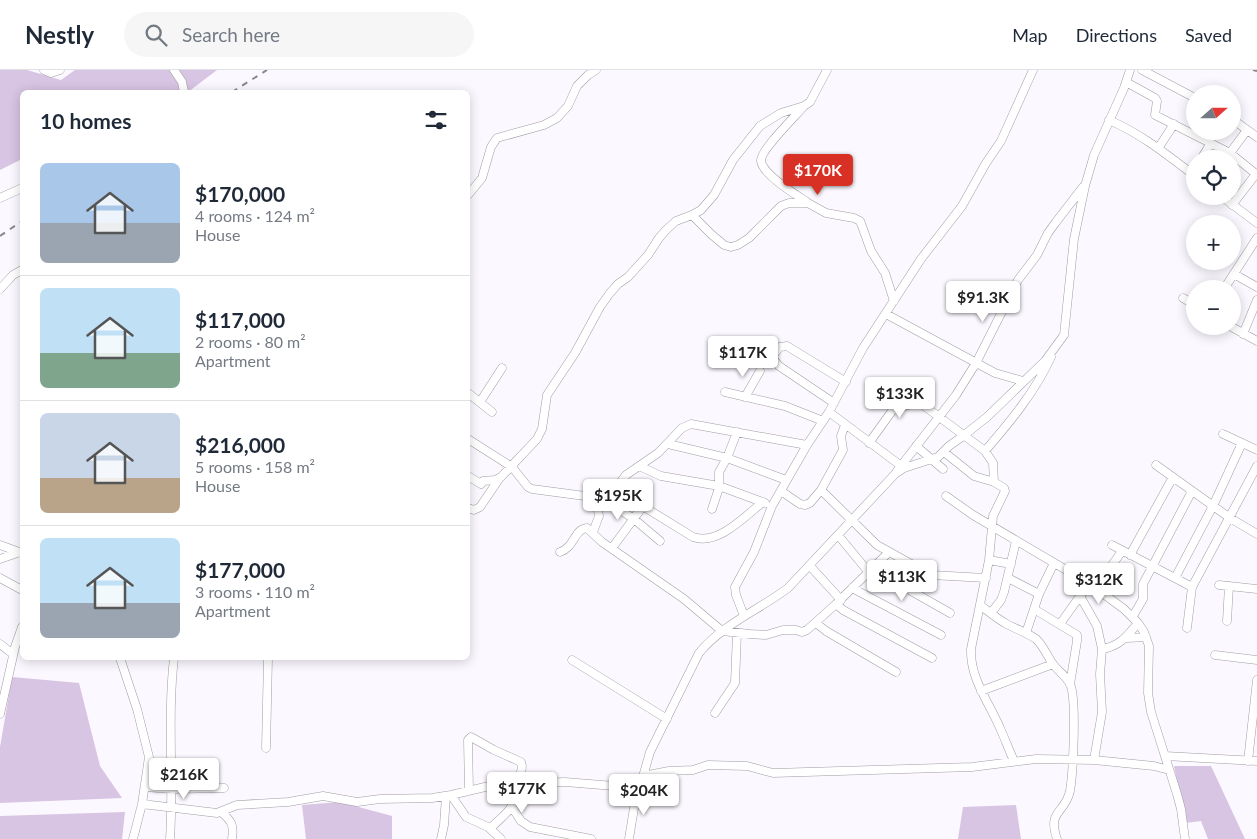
<!DOCTYPE html>
<html lang="en">
<head>
<meta charset="utf-8">
<style>
	body { margin:0; font-family:Lato,sans-serif; background:#f6f6f7; color:#1f2937; height:100vh; display:flex; flex-direction:column; font-size:19px; white-space:nowrap }
	* { box-sizing:border-box; margin:0 }
	p { font-size:16px; color:#747a83 }
	.icon { flex:none; width:28px; height:28px; fill:none; stroke:currentColor; stroke-width:2; stroke-linecap:round; stroke-linejoin:round }
	.map { position:relative; flex:1; overflow:hidden }
	.details { position:absolute; left:20px; top:20px; width:450px; height:570px; display:flex; flex-direction:column; background:#fff; border-radius:8px; box-shadow:0 2px 12px #0003 }
	.details>* { flex:none }
	.needle { width:32px; rotate:69deg }
	.fabs { position:absolute; left:1186px; top:15px; display:grid; gap:10px }
	.fabs a { display:grid; place-items:center; width:55px; height:55px; border-radius:50%; background:#fff; box-shadow:0 2px 12px #0003; font-size:25px }
	.price { position:absolute; translate:-50% -42px; padding:0 11px; border-radius:5px; background:#fff; color:#222; font-size:16px; line-height:32px; filter:drop-shadow(0 1px 2px #0008) }
	.price::after { content:''; position:absolute; left:50%; top:30px; width:15px; height:11px; margin-left:-8px; background:inherit; clip-path:polygon(0 0,100% 0,50% 100%) }
	.price.selected { background:#d93025; color:#fff }
	ul { padding:0; list-style:none }
	li { display:flex; align-items:center; gap:15px; height:125px; padding:0 20px }
	li+li { border-top:1px solid #e0e1e3 }
	li span { display:grid; place-items:center; flex:none; width:140px; height:100px; border-radius:8px; color:#555 }
	li>.icon { margin-inline-start:auto }
	span .icon { width:60px; height:60px; fill:#fffc; stroke-width:1 }
	li b { font-size:21px }
	h2 { display:flex; justify-content:space-between; align-items:center; height:60px; padding:0 20px; font-size:21px }
	header { display:flex; align-items:center; gap:30px; box-sizing:border-box; height:70px; padding:0 25px; background:#fff; border-bottom:1px solid #e0e1e3 }
	header strong { font-size:24px }
	nav { display:flex; gap:28px; margin-inline-start:auto; font-size:18px }
	.search { width:350px; height:45px; background:#f6f6f7; display:flex; align-items:center; gap:12px; box-sizing:border-box; padding:0 18px; border-radius:28px; color:#747a83; font-size:19px }
	.map>svg:first-child { display:block }
	.green { fill:#d8c4e3 }
	.lines { fill:none; stroke-linecap:round; stroke-linejoin:round }
	.minor-casing { stroke:#a19ca3; stroke-width:9 }
	.minor { stroke:#fff; stroke-width:8 }
	.rail { stroke:#8a878c; stroke-width:2; stroke-dasharray:6 6; stroke-linecap:butt }
</style>
</head>
<body>
<header>
<strong>Nestly</strong>
<div class="search"><svg class="icon" aria-label="search" viewBox="0 0 24 24"><circle cx="10" cy="10" r="6"/><path d="M15 15l6 6"/></svg>Search here</div>
<nav><a>Map</a><a>Directions</a><a>Saved</a></nav>
</header>
<div class="map">
<svg width="1257" height="769" viewBox="0 0 1257 769">
	<rect width="100%" height="100%" fill="#fcf8ff"/>
	<!-- green -->
	<path class="green" d="M0,0h27l34,10 14,-10h142l-29,22h-166v67l-22,11z
		M12,607l67,6 21,83 22,32 -122,5v-56z
		M1174,696h37l34,73h-37l-7,-18 -16,2z
		M340,732l52,14v23h-86l-4,-34z
		M1016,735l5,34h-63l5,-32z
		M125,742l-3,27h-122v-23z"/>
	<g class="lines">
		<defs>
			<path id="minor" d="M44,0l7,3 9,-3
				M174,0l8,12 2,10
				M1142,0l53,28
				M1126,12l29,16 2,3 -2,14 75,38 26,21 -24,31
				M804,36c-8,10 -44,44 -43,55 2,14 34,33 46,41
				M1232,49l25,18
				M1109,50c34,15 57,34 86,56
				M1159,77l15,-23
				M1230,83l17,-23
				M1201,89l10,-16
				M468,125l14,-17 9,-31 6,-9 47,-13 13,-7 11,-12 9,-20 11,-11 8,-5
				M1221,126l36,27
				M0,128l22,-10
				M692,145l19,19 13,11 7,2 7,-2 11,-7 32,-32 8,-3h19l18,10 28,5 6,3 2,5 9,25 14,22 9,28
				M1234,204l23,13
				M0,219l13,-14 9,-5
				M1224,219l33,-51
				M1183,228l12,7
				M886,244l109,59 28,8
				M1230,256l27,15
				M1243,264l14,-34
				M725,322l60,14 38,15
				M468,323l24,19
				M745,327l15,-26
				M480,332l22,-34
				M834,333l-55,-37 -5,-6 -1,-5 7,-8 7,-1 59,36
				M829,342l75,56
				M1223,364l34,16
				M468,369l44,28 16,20 4,2 53,7 8,4 4,5 2,11 -6,16
				M869,373l23,-32 6,-3 21,-6 66,49 8,12 1,19 10,6 1,3 -12,25 -4,44 -18,89c-1,30 18,53 29,79 5,11 9,22 14,33
				M668,374l59,14 59,22
				M916,376l27,23
				M985,381c25,-29 50,-59 66,-94
				M944,382l30,24 20,6
				M1156,395l74,53 27,16
				M639,396l22,10 58,10 46,17
				M897,401l59,-76 20,-32 42,-83 19,-25 11,-22 8,-11 27,-35
				M468,406l13,8 2,-3 12,-1 6,-3 36,-38 5,-10 5,-34 28,-42 25,-46 10,-14 8,-9 10,-7 20,-22 11,-17 7,-8 10,-9 16,-6 9,-5 13,-15 19,-35 27,-34 21,-13 23,-7 6,-4 17,-32
				M615,419l78,48c25,9 52,-21 70,-35
				M821,420l22,-40 -2,-14 4,-11
				M781,421l19,13 5,1 5,-2 11,-13 56,55 54,30 55,3
				M946,426l27,19 117,69 34,25 14,14 6,9 5,14 -1,47 3,19 26,82 4,15 4,30
				M603,429l31,20 26,22
				M597,435l18,-16 11,-14 32,-22 24,-25 9,-4 116,21
				M468,438l6,2 6,-3 19,-28
				M712,439l7,-21v-16l8,-14 10,-26
				M838,465l28,34 10,2 74,42
				M0,475l22,8
				M1112,475l80,42
				M612,478l31,-42
				M560,482c15,-5 14,-23 27,-24l15,14 82,57 38,32 28,3 16,1 17,-5h13l6,2 5,-2 29,-26 53,-52
				M1130,485l43,-78
				M0,489l20,-7
				M989,490l22,4
				M810,496l31,34
				M0,508l22,12
				M1008,508l31,16
				M1175,508l38,-72 29,-63
				M1219,515l38,4
				M852,518l89,47
				M1080,526l17,30 5,23 -2,25 2,38 -8,48
				M836,534l7,6 89,48
				M980,535c8,6 16,13 25,18 10,6 21,9 31,16 7,6 11,17 17,25 5,7 13,12 17,20 7,14 3,89 0,107 -5,23 -23,19 -13,48
				M1034,539l43,26v6l-7,43
				M991,543l10,-13 3,-8 12,-51
				M744,546l-8,-21 -1,-8 19,-35 18,-46 35,-61 22,-33 34,-64 58,-89 41,-53 24,-43 15,-22 32,-71
				M1133,546l10,-17v-15l49,-93
				M1227,551l2,-35
				M816,553l10,8 70,41
				M1060,554l20,-28 10,-12 15,-9 17,-24
				M1187,558l5,-41 65,-121
				M1026,563l13,-39 15,-31
				M1127,568l19,-1
				M0,574l13,10
				M1102,579c18,-3 25,-13 36,-26
				M1215,585l42,5
				M120,588l17,51 12,48 -7,47 -9,35
				M572,590l95,59
				M981,621l72,-27
				M715,643l20,-30 2,-50
				M0,644l15,-67 7,-20
				M266,678l2,-90
				M1165,686l92,5
				M1248,691l9,-81
				M643,706l26,-5 24,-1 15,-5 39,1 26,7 199,-6 64,-8 58,1 60,6 15,4
				M145,717l27,2 52,-1
				M469,721l-1,-51 3,-3 23,13 27,12c3,7 -2,15 -5,21
				M451,725l15,22 22,10 13,12
				M142,734l75,9 20,-8 51,-3 35,-6 34,6 23,-3 52,-1 19,-3 34,-8 27,-3 53,-2 74,6
				M512,737l9,14 9,6 61,12
				M221,742c11,9 13,13 11,27
				M490,759c17,-19 27,-17 22,-45
				M170,769c4,-60 -3,-121 4,-181
				M441,769l3,-14 2,-29
				M629,769l5,-31 16,-56 49,-99c24,-29 60,-43 89,-65l107,-114 9,-6 34,-11 11,-11 14,-10 24,-19 58,-56 19,-26 10,-96 11,-53 9,-31 30,-67 6,-18"/>
		</defs>
		<!-- minor casing -->
		<use href="#minor" class="minor-casing"/>
		<!-- minor -->
		<use href="#minor" class="minor"/>
		<!-- rail -->
		<path class="rail" d="M1253,0l4,1
			M232,22l35,-22
			M0,166l22,-15"/>
	</g>
</svg>
<div class="fabs">
<a><svg class="needle" viewBox="-14 -14 28 28"><path d="M0-13l5 13h-10z" fill="#e53935"/><path d="M0 13l5-13h-10z" fill="#747a83"/></svg></a>
<a><svg class="icon" aria-label="locate" viewBox="0 0 24 24"><circle cx="12" cy="12" r="6"/><path d="M12 2v4M12 18v4M2 12h4M18 12h4"/></svg></a>
<a>+</a>
<a>−</a>
</div>
<b class="price selected" style="left:818px;top:126px">$170K</b>
<b class="price" style="left:983px;top:253px">$91.3K</b>
<b class="price" style="left:743px;top:308px">$117K</b>
<b class="price" style="left:900px;top:349px">$133K</b>
<b class="price" style="left:618px;top:451px">$195K</b>
<b class="price" style="left:902px;top:532px">$113K</b>
<b class="price" style="left:1099px;top:535px">$312K</b>
<b class="price" style="left:184px;top:730px">$216K</b>
<b class="price" style="left:522px;top:744px">$177K</b>
<b class="price" style="left:644px;top:746px">$204K</b>
<section class="details">
<h2>10 homes<svg class="icon" aria-label="filters" viewBox="0 0 24 24"><path d="M4 7h16M4 17h16"/><circle cx="9" cy="7" r="2"/><circle cx="15" cy="17" r="2"/></svg></h2>
<ul>
<li><span style="background:linear-gradient(#a9c7e8 60%,#9aa5b1 0)"><svg class="icon" aria-label="home" viewBox="0 0 24 24"><path d="M3 11l9-7 9 7M6 9v11h12V9"/></svg></span><div><b>$170,000</b><p>4 rooms · 124 m²</p><p>House</p></div></li>
<li><span style="background:linear-gradient(#bfe0f5 65%,#7fa58c 0)"><svg class="icon" aria-label="home" viewBox="0 0 24 24"><path d="M3 11l9-7 9 7M6 9v11h12V9"/></svg></span><div><b>$117,000</b><p>2 rooms · 80 m²</p><p>Apartment</p></div></li>
<li><span style="background:linear-gradient(#c9d6e8 65%,#b9a48a 0)"><svg class="icon" aria-label="home" viewBox="0 0 24 24"><path d="M3 11l9-7 9 7M6 9v11h12V9"/></svg></span><div><b>$216,000</b><p>5 rooms · 158 m²</p><p>House</p></div></li>
<li><span style="background:linear-gradient(#bfe0f5 65%,#9aa5b1 0)"><svg class="icon" aria-label="home" viewBox="0 0 24 24"><path d="M3 11l9-7 9 7M6 9v11h12V9"/></svg></span><div><b>$177,000</b><p>3 rooms · 110 m²</p><p>Apartment</p></div></li>
</ul>
</section>
</div>
</body>
</html>
